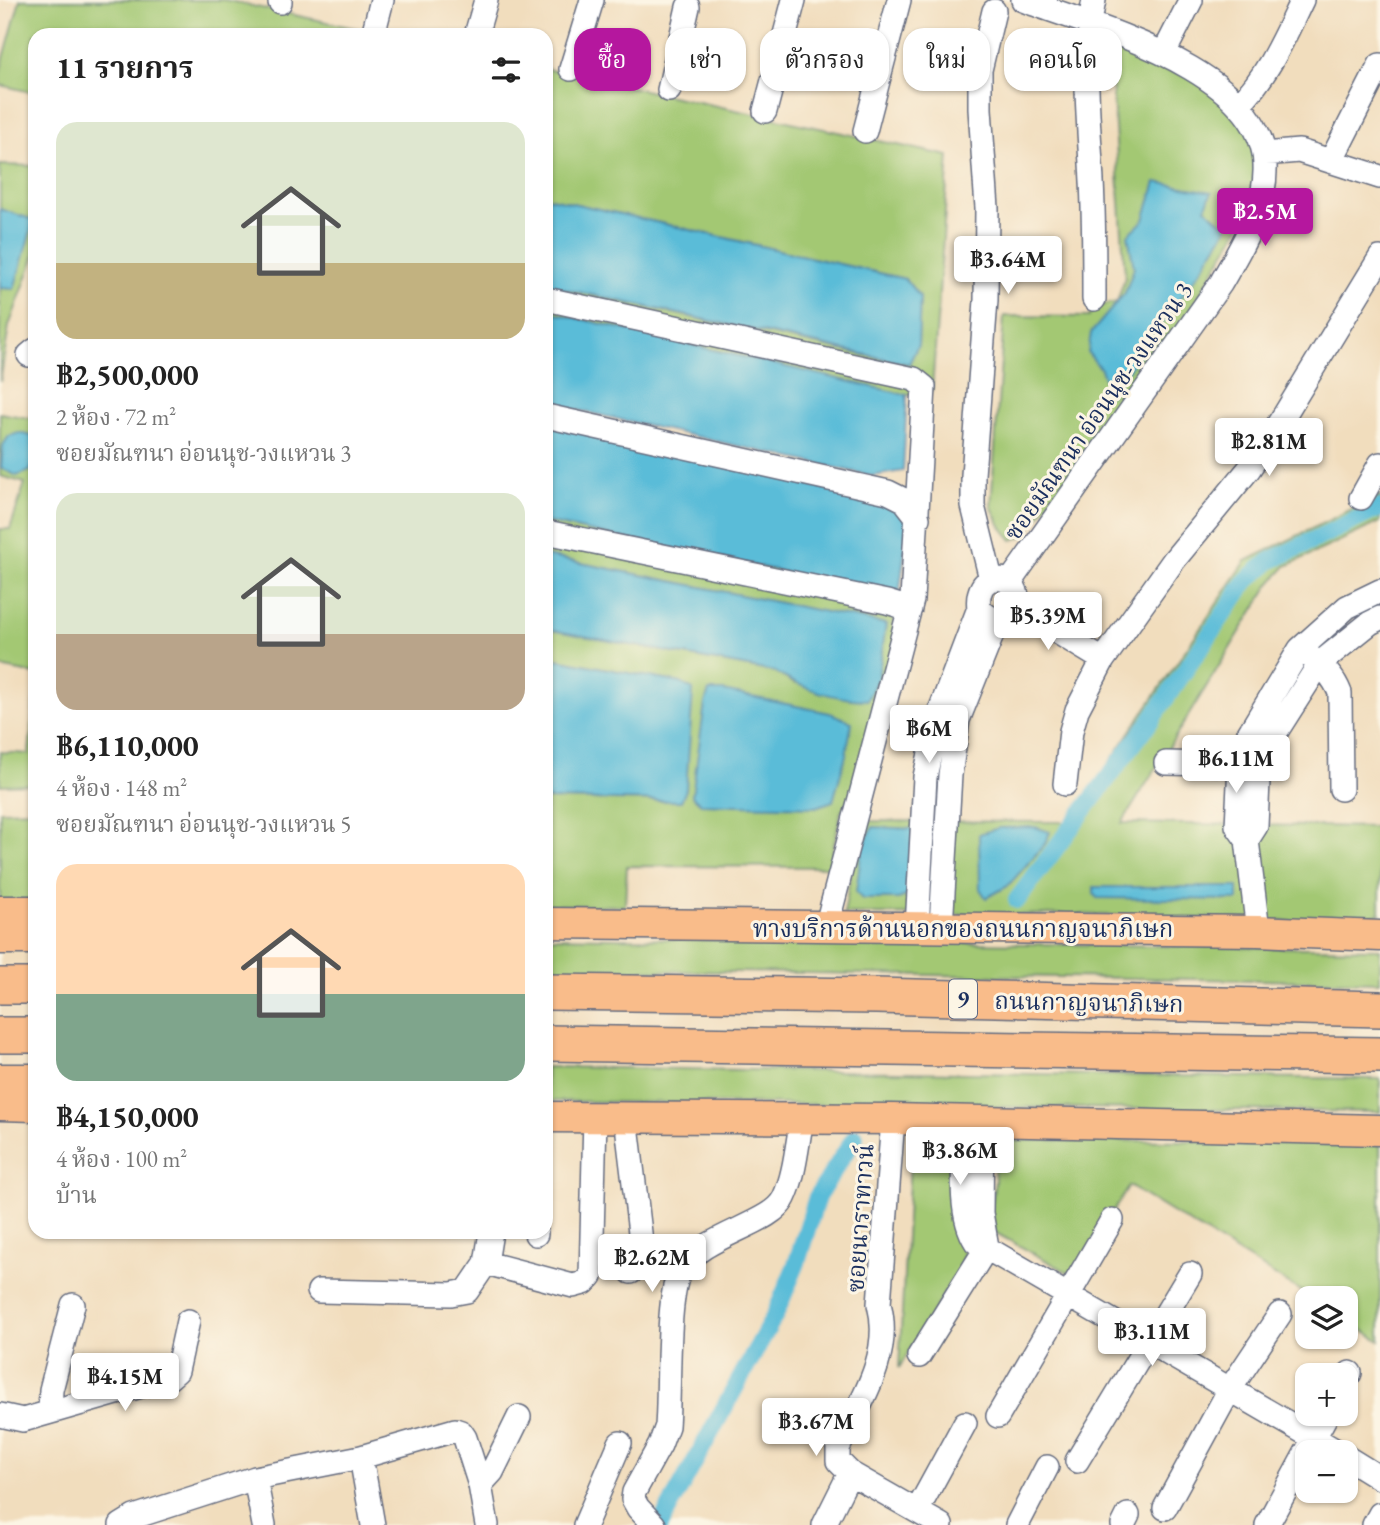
<!DOCTYPE html>
<html lang="th">
<head>
<meta charset="utf-8">
<style>
	body { margin:0; font-family:"EB Garamond","Noto Serif Thai",serif; background:#f2f2f2; color:#222; height:100vh; display:flex; flex-direction:column; font-size:26px; white-space:nowrap }
	* { box-sizing:border-box; margin:0 }
	p { font-size:23px; color:#767676 }
	.icon { flex:none; width:38px; height:38px; fill:none; stroke:currentColor; stroke-width:2; stroke-linecap:round; stroke-linejoin:round }
	.map { position:relative; flex:1; overflow:hidden }
	.sheet { position:absolute; left:28px; top:28px; width:525px; height:1211px; display:flex; flex-direction:column; background:#fff; border-radius:21px; box-shadow:0 2px 5px #0004 }
	.sheet>* { flex:none }
	.guide { position:absolute; left:574px; top:28px; width:665px; height:63px; display:flex; gap:14px }
	.fabs { position:absolute; left:1295px; top:1286px; display:grid; gap:14px }
	.fabs a { display:grid; place-items:center; width:63px; height:63px; border-radius:14px; background:#fff; box-shadow:0 2px 5px #0004; font-size:35px }
	.price { position:absolute; translate:-50% -60px; padding:0 16px; border-radius:7px; background:#fff; color:#222; font-size:23px; line-height:46px; filter:drop-shadow(0 2px 4px #0008) }
	.price::after { content:''; position:absolute; left:50%; top:42px; width:21px; height:16px; margin-left:-10px; background:inherit; clip-path:polygon(0 0,100% 0,50% 100%) }
	.price.current { background:#b5179e; color:#fff }
	ul { padding:0; list-style:none }
	li { display:grid; align-content:center; gap:14px; height:371px; padding:0 28px }
	li span { display:grid; place-items:center; height:217px; border-radius:21px; color:#555 }
	li>.icon { margin-inline-start:auto }
	span .icon { width:126px; height:126px; fill:#fffc; stroke-width:1 }
	li b { font-size:30px }
	h2 { display:flex; justify-content:space-between; align-items:center; height:84px; padding:0 28px; font-size:30px }
	.chip { padding:0 24px; border-radius:21px; background:#fff; box-shadow:0 2px 5px #0004; font-size:24px; line-height:63px }
	.chip.current { background:#b5179e; color:#fff }
	.map>svg:first-child { display:block }
	.green { fill:#a3c873; stroke:#5f7c68; stroke-width:2; fill-rule:evenodd }
	.water { fill:#5abcd8; stroke:#3a769b; stroke-width:2 }
	.lines { fill:none; stroke-linecap:round; stroke-linejoin:round }
	.canal { stroke:#5abcd8; stroke-width:18 }
	.minor-casing { stroke:#666c7f; stroke-width:26 }
	.major-casing { stroke:#666c7f; stroke-width:33 }
	.highway-casing { stroke:#666c7f; stroke-width:38 }
	.minor { stroke:#fff; stroke-width:23 }
	.major { stroke:#f9bc8a; stroke-width:30 }
	.highway { stroke:#f9bc8a; stroke-width:35 }
	.labels { text-anchor:middle; dominant-baseline:central; stroke-width:6; stroke-linejoin:round; paint-order:stroke }
	.shield { fill:#fcf5e5; stroke:#5e6a86; stroke-width:2 }
	.shield-label { font-size:23px; font-weight:bold; fill:#1b2f5e }
	.street-label { font-size:24px; fill:#1b2f5e; stroke:#fcf5e5 }
</style>
</head>
<body>
<div class="map">
<svg width="1380" height="1525" viewBox="0 0 1380 1525">
	<rect width="100%" height="100%" fill="#fcf5e5"/>
	<filter id="ink" filterUnits="userSpaceOnUse"><feTurbulence type="fractalNoise" baseFrequency=".0143" numOctaves="2"/><feDisplacementMap in="SourceGraphic" scale="14" xChannelSelector="R" yChannelSelector="G"/><feConvolveMatrix kernelMatrix="1 2 1 2 8 2 1 2 1" color-interpolation-filters="sRGB"/></filter>
	<filter id="wash" filterUnits="userSpaceOnUse"><feTurbulence type="fractalNoise" baseFrequency=".00686" numOctaves="4" result="noise"/><feDisplacementMap in="SourceGraphic" scale="28" xChannelSelector="R" yChannelSelector="G"/><feGaussianBlur stdDeviation="1.57" result="paint"/><feColorMatrix in="noise" values="0 0 0 0 0 0 0 0 0 0 0 0 0 0 0 0 0 1.4 0 .05"/><feComposite in="paint" operator="in"/></filter>
	<g filter="url(#wash)">
		<rect width="100%" height="100%" fill="#f1ddbd"/>
		<!-- green -->
		<path class="green" d="M20,0h205l162,35h-352v58l-35,-8v-13z
			M1116,30l123,62 20,82 -18,51 -66,111 -151,200 -12,4 -10,-12 -11,-22 13,-190 85,1 4,-10 24,-5 8,-25 -15,-225z
			M546,69l403,87 -17,234 -18,5h-7l-361,-84v-26l339,75 33,-15 2,-48 -15,-18 -359,-82z
			M0,165l35,1v89l-26,71 -9,56z
			M0,413l35,6v26l-3,-9 -2,35 5,-9v212l-35,-7v-138h10l15,-46 -25,-7z
			M1380,495v27l-94,44 -17,19 -147,238 258,4v87l-80,8 -228,-8 -73,1 -155,-1 8,-47 15,-46 200,1 24,-32 155,-229z
			M546,522l353,74 -6,29 5,7 -44,156 -13,24 -12,55 -202,-1 -2,40 -79,-1v-106l135,2v-118l-135,-26v-28l229,43 20,12 91,-60 -340,-68zM695,779l34,24 -28,1 -9,-8z
			M35,688v96l-35,1v-33l29,2z
			M35,810v90h-35v-89z
			M546,937l834,12v33l-834,-13z
			M546,1067l834,12v33l-834,-11z
			M992,1140l226,1 162,4v196l-34,-22v-21h-34l-183,-112 -54,85 -6,2 -75,-41 -3,-24 4,-27z
			M911,1143l48,1 -1,54 6,56 -5,15 -60,99z"/>
		<!-- water -->
		<path class="water" d="M1156,182l56,10 -7,16 23,19 -27,43 -91,125 -9,-26 -13,-16 3,-20 34,-40 9,-25 -6,-33 16,-15z
			M546,197l359,82 15,18 -2,48 -9,19 -363,-79z
			M0,209l34,11 -20,69 -14,-1z
			M546,311l361,84 -4,76 -30,5 -327,-73z
			M546,424l355,82 8,13 -10,77 -353,-74z
			M19,433l13,3c4,13 4,23 -2,35l-13,5 -16,-8 2,-23 6,-9z
			M546,556l340,68 -8,54 -11,22c-33,-1 -64,-11 -92,-28l-229,-43z
			M546,657l135,26 12,7 -7,100 -5,11 -135,-2z
			M709,691h14l107,22 22,9 -6,33 -13,46 -17,6 -115,-3 -9,-8 13,-93z
			M873,827l43,2 -4,65 -14,5h-36l-6,-7 6,-45z
			M1035,827l15,5 -5,12 -37,42 -22,12 -6,-9 -1,-55 20,-6z
			M1094,887h144v13l-141,-2 -3,-4z"/>
		<g class="lines">
			<!-- canal -->
			<path class="canal" d="M1017,900l132,-177 98,-143 23,-19 110,-53
				M660,1525l115,-210 21,-50 21,-68 38,-60"/>
		</g>
	</g>
	<g filter="url(#ink)">
		<g class="lines">
			<defs>
				<path id="minor" d="M280,2v-2
					M375,27l7,-27
					M476,35l10,-35
					M1164,53l27,-53
					M571,69l21,-69
					M669,90l19,-83
					M1239,104c29,-28 46,-69 63,-104
					M765,111l29,-111
					M865,131l34,-131
					M1264,154l35,-3 81,26
					M1331,161l49,-96
					M546,299l368,80 10,8 -12,213 -86,328
					M1094,299c0,-39 0,-79 -2,-118 -3,-60 -11,-121 2,-181
					M29,355l6,-5
					M546,416l342,76 16,8 14,18
					M1361,498l19,-34
					M546,532l341,70 23,7
					M991,579l-18,-73v-31l13,-175 1,-92 -7,-99v-39l14,-59
					M1009,583l212,-300c20,-36 46,-75 44,-118 -2,-95 -170,-138 -242,-165
					M1016,607l87,53
					M1308,655c14,10 26,22 32,38l1,96
					M1166,763l88,2
					M1065,784l6,-53 6,-21 26,-50 71,-100 75,-91 36,-55 95,-156
					M1247,840l9,-14 2,-45 11,-38 51,-80 50,-40 10,-5
					M941,927l9,-152 8,-55 40,-100
					M917,928l8,-151 13,-61 41,-108c-2,-14 3,-32 22,-29 33,6 9,64 -22,29
					M1258,931l-11,-91 -10,-14 3,-62 8,-29 52,-86 47,-42 33,-16
					M626,1117l15,124 -10,31
					M893,1119l-14,185c14,52 -19,99 -41,144v13l12,12 91,52
					M966,1122c-1,37 -10,89 10,120l362,210
					M982,1122l-1,91 6,34
					M536,1234v-2
					M486,1263l87,23 11,-3 7,-7 4,-159
					M319,1291l132,3 16,-3 19,-28 5,-31
					M919,1356l68,-109
					M1346,1380l4,-7
					M50,1412l1,-22 22,-85
					M0,1415l23,5 146,-42 8,-7 11,-50
					M998,1416l114,-196
					M361,1457l12,68
					M1346,1457l34,21
					M1077,1461l113,-187
					M255,1478l9,47
					M480,1485l12,-13 27,-55
					M1165,1508l65,-119 50,-75
					M917,1511l48,-88
					M121,1525l13,-8 121,-39 106,-21 94,-27 6,2 4,6 15,47 7,40
					M585,1525l35,-82
					M654,1525l-16,-17 -5,-9 1,-7 26,-47 7,-19c3,-34 -1,-129 13,-155 20,-36 92,-46 104,-73 11,-23 13,-54 18,-79
					M824,1525l26,-52
					M1017,1525l30,-58
					M1123,1525l5,-10
					M1267,1525l60,-111
					M1374,1525l6,-11"/>
				<path id="major" d="M0,911h35
					M546,923l712,8 122,5
					M0,939h35
					M0,1079h35
					M0,1105l35,1
					M546,1117l347,2 487,11"/>
				<path id="highway" d="M0,986h35
					M546,992l330,4 504,13
					M0,1035h35
					M546,1043l834,12"/>
			</defs>
			<!-- minor casing -->
			<use href="#minor" class="minor-casing"/>
			<!-- major casing -->
			<use href="#major" class="major-casing"/>
			<!-- highway casing -->
			<use href="#highway" class="highway-casing"/>
			<!-- minor -->
			<use href="#minor" class="minor"/>
			<!-- major -->
			<use href="#major" class="major"/>
			<!-- highway -->
			<use href="#highway" class="highway"/>
		</g>
	</g>
	<g class="labels">
		<!-- shield labels -->
		<rect class="shield" x="949" y="979.5" width="28" height="39" rx="5"/>
		<g class="shield-label">
			<text x="963" y="999">9</text>
		</g>
		<!-- street labels -->
		<g class="street-label">
			<text transform="translate(1098 411) rotate(-55)">ซอยมัณฑนา อ่อนนุช-วงแหวน 3</text>
			<text x="963" y="928">ทางบริการด้านนอกของถนนกาญจนาภิเษก</text>
			<text transform="translate(1089 1002) rotate(1)">ถนนกาญจนาภิเษก</text>
			<text transform="translate(860 1218) rotate(-86)">ซอยนาราทาวน์</text>
		</g>
	</g>
</svg>
<div class="fabs">
<a><svg class="icon" aria-label="layers" viewBox="0 0 24 24"><path d="M12 4l9 5-9 5-9-5zM3 14l9 5 9-5"/></svg></a>
<a>+</a>
<a>−</a>
</div>
<b class="price current" style="left:1265px;top:248px">฿2.5M</b>
<b class="price" style="left:1008px;top:296px">฿3.64M</b>
<b class="price" style="left:1269px;top:478px">฿2.81M</b>
<b class="price" style="left:1048px;top:652px">฿5.39M</b>
<b class="price" style="left:929px;top:765px">฿6M</b>
<b class="price" style="left:1236px;top:795px">฿6.11M</b>
<b class="price" style="left:960px;top:1187px">฿3.86M</b>
<b class="price" style="left:652px;top:1294px">฿2.62M</b>
<b class="price" style="left:1152px;top:1368px">฿3.11M</b>
<b class="price" style="left:125px;top:1413px">฿4.15M</b>
<b class="price" style="left:816px;top:1458px">฿3.67M</b>
<div class="guide">
<a class="chip current">ซื้อ</a>
<a class="chip">เช่า</a>
<a class="chip">ตัวกรอง</a>
<a class="chip">ใหม่</a>
<a class="chip">คอนโด</a>
</div>
<section class="sheet">
<h2>11 รายการ<svg class="icon" aria-label="filters" viewBox="0 0 24 24"><path d="M4 7h16M4 17h16"/><circle cx="9" cy="7" r="2"/><circle cx="15" cy="17" r="2"/></svg></h2>
<ul>
<li><span style="background:linear-gradient(#dfe7d0 65%,#c2b280 0)"><svg class="icon" aria-label="home" viewBox="0 0 24 24"><path d="M3 11l9-7 9 7M6 9v11h12V9"/></svg></span><div><b>฿2,500,000</b><p>2 ห้อง · 72 m²</p><p>ซอยมัณฑนา อ่อนนุช-วงแหวน 3</p></div></li>
<li><span style="background:linear-gradient(#dfe7d0 65%,#b9a48a 0)"><svg class="icon" aria-label="home" viewBox="0 0 24 24"><path d="M3 11l9-7 9 7M6 9v11h12V9"/></svg></span><div><b>฿6,110,000</b><p>4 ห้อง · 148 m²</p><p>ซอยมัณฑนา อ่อนนุช-วงแหวน 5</p></div></li>
<li><span style="background:linear-gradient(#ffd9b3 60%,#7fa58c 0)"><svg class="icon" aria-label="home" viewBox="0 0 24 24"><path d="M3 11l9-7 9 7M6 9v11h12V9"/></svg></span><div><b>฿4,150,000</b><p>4 ห้อง · 100 m²</p><p>บ้าน</p></div></li>
</ul>
</section>
</div>
</body>
</html>
